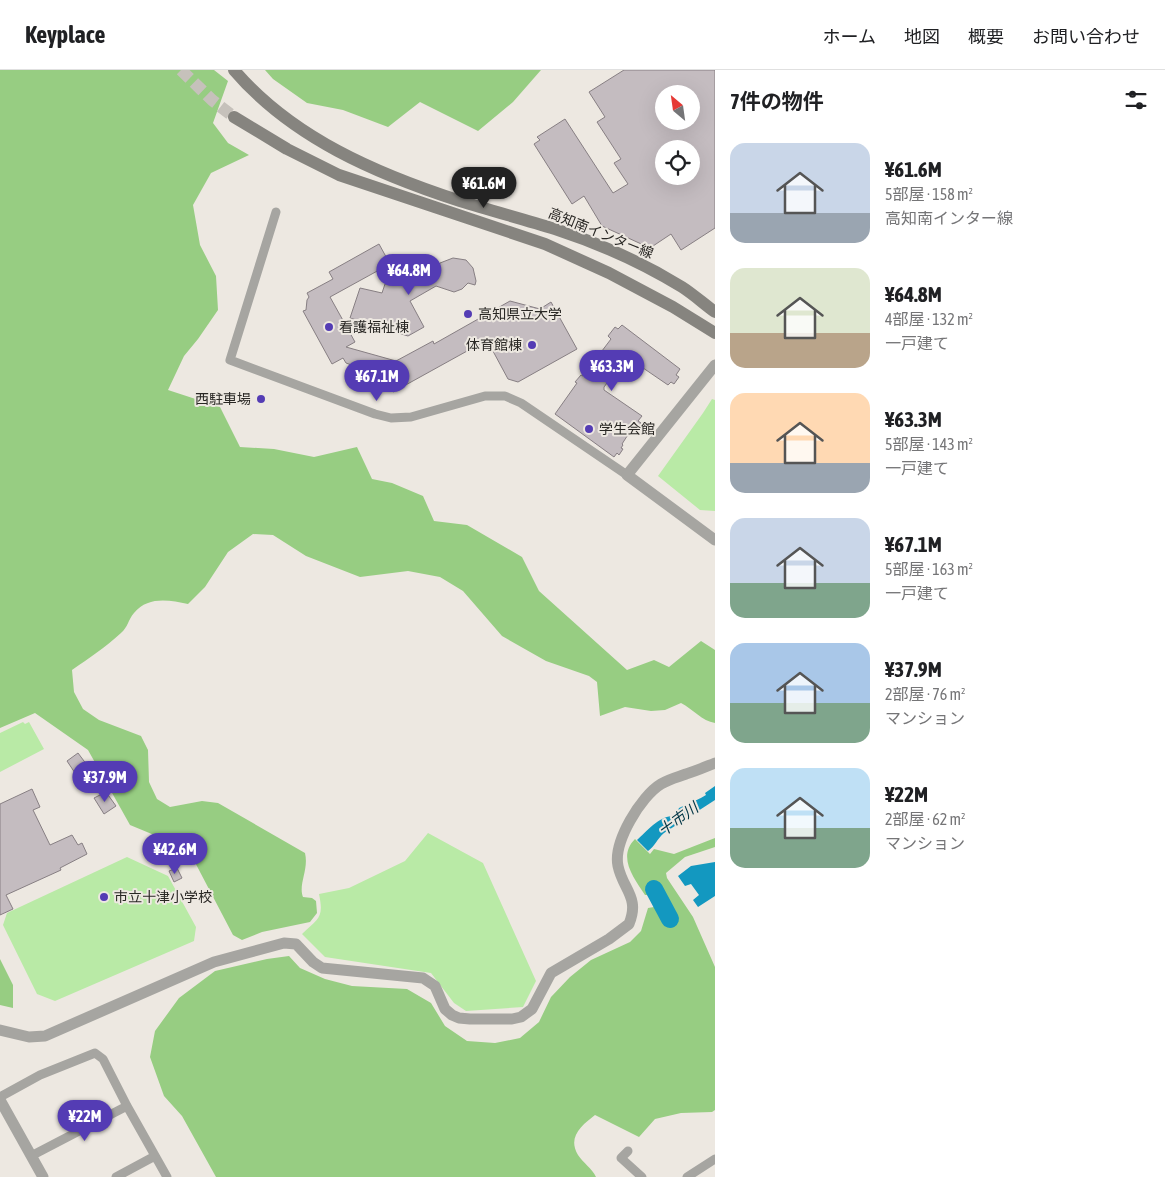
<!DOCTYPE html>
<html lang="ja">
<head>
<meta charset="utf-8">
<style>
	body { margin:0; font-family:"Asap Condensed","Noto Sans JP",sans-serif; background:#f6f6f6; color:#202124; height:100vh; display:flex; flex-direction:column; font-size:19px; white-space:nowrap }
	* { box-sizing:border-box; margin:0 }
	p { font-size:16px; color:#757577 }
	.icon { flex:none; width:28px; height:28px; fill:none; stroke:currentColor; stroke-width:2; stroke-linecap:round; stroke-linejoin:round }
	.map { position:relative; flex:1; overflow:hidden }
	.details { display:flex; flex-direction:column; background:#fff; width:450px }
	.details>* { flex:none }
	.needle { width:32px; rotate:331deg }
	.fabs { position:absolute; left:655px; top:15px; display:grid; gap:10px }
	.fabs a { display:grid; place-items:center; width:45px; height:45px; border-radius:50%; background:#fff; box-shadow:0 5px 20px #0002; font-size:25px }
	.price { position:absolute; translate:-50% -42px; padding:0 11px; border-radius:18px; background:#543cb4; color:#fff; font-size:16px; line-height:32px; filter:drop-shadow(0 1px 2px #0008) }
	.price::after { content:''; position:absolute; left:50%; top:30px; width:15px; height:11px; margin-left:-8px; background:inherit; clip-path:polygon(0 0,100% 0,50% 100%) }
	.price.current { background:#222; color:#fff }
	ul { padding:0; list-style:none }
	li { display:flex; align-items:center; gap:15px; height:125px; padding:0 15px }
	li span { display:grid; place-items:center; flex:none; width:140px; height:100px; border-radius:15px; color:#555 }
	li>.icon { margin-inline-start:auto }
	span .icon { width:60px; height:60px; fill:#fffc; stroke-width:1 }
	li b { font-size:21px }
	h2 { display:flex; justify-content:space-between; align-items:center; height:60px; padding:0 15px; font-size:21px }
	header { display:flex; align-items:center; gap:30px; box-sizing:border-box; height:70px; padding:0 25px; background:#fff; border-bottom:1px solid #e0e0e0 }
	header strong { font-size:24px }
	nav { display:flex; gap:28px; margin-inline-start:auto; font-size:18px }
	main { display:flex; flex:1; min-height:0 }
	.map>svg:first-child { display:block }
	.green { fill:#b9eaa6 }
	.forest { fill:#97cd82 }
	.water { fill:#1398c0 }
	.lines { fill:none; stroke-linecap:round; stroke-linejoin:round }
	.river { stroke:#1398c0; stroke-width:18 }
	.building { fill:#c4bcc0; stroke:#877f83; fill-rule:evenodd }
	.secondary-tunnel { stroke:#c6c1bb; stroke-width:12; stroke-dasharray:12 6; stroke-linecap:butt }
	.minor { stroke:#a6a5a1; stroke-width:9 }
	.tertiary { stroke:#a6a5a1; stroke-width:11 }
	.secondary { stroke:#86847f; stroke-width:12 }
	.poi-dot { fill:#543cb4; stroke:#ede8e1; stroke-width:2 }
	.labels { text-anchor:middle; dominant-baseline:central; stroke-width:4; stroke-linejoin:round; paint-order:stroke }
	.street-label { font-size:14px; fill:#292724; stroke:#ede8e1 }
	.poi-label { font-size:14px; fill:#292724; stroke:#ede8e1; text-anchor:start }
	.water-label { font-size:15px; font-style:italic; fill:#003545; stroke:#ede8e1 }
</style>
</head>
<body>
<header>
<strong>Keyplace</strong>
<nav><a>ホーム</a><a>地図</a><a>概要</a><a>お問い合わせ</a></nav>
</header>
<main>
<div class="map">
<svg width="715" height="1107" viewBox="0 0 715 1107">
	<rect width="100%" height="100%" fill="#ede8e1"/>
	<!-- green -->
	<path class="green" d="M712,329l3,1v111l-15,-1 -42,-34 45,-63z
		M23,652l2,2 4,-2 15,27 -44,23v-39z
		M428,763l55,30 53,118 -13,26 -57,4 -12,-8 -23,-30 -106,-16 -23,-23c17,-16 22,-16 17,-40l30,-6 56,-27z
		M127,787l41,19 28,51 -2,14 -139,60 -18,-7 -34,-69 4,-12z"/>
	<!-- forest -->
	<path class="forest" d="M0,0h214l14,11 -15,42 15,20 21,12 -38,18 -18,32 7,40 16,31 2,34 -20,29 -14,17 -16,34 52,17 20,40 34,2 40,8 43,-10 15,32 20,4 31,13 11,25 33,4 55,32 17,34 88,79 27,-10 15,7 32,-26 14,9v73c-13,-2 -22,-14 -34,-20l-16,7 -14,1 -26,-4 -25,9 -3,-34 -8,-6 -43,-15 -44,-25 -39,-45 -23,-14 -32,-6 -48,6 -54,-21 -33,-21 -20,-1 -25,18 -23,35 -17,17c-19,-4 -40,-8 -54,9 -6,7 -6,14 -13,20 -15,14 -32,25 -49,37l2,22 9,17 16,11 42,16 7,14 1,32 8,17 13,8 32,-6 16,2 87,50c4,17 -7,31 -2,44l9,1 4,3 1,12 -7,9 -48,10 -20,8 -9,-5 -45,-86 -58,-24 -42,-75 -53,-37 -35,15z
		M265,0h276l-28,32 -35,29 -58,-29 -32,25 -45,-17 -36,-7 -34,-24z
		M715,768v9l-30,10 -19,16 1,5 26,39 22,50v143l-3,2 -31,1 -26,6 -16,18 -44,-22c-13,10 -28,22 -17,40 5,8 14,13 18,22h-380l-34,-61 -18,-20 -14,-39 5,-26 24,-33 36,-27 52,-12 22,-3 11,12 25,11 27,7 55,3 24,14 14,23 22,15 28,2 25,-5 19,-16 12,-25 19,-20 21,-17 39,-18 11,-11 7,-23 12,-2 6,11 5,1 -15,-30 -7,7h-4c-11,-17 -28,-38 -10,-56l15,15 4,-5 20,5z
		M0,889l13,26v23l-13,-3z"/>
	<!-- water -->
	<path class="water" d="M715,716v14l-51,33c-7,6 -9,13 -16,18l-11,-11c9,-8 23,-25 37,-24l3,-3 2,-5c6,-3 23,-10 27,-13l-1,-2z
		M715,792v34l-17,11 -5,-7 6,-5 -8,-11 -6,2 -7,-10 13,-10z"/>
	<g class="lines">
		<!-- river -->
		<path class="river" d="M654,819l16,30"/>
	</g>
	<!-- building -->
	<path class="building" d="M624,0h91v158l-34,22 -10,-16 -21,14 -48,-22 -18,-30 -12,8 -38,-60 6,-4 -3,-3 28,-18 48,74 15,-9 -14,-21 7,-4 -24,-37 8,-5 -16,-25zM664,24h27v27h-27zM664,79h27v27h-27z
		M379,174l11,20 -60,33 25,45 -9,5 50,14 37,-20 1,3 76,-43 30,8 11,-7 26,47 -59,33 -10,-3 -21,-39 -94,52 -3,-6 -33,-10 3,-8 -14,-5 -3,-5 -11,6 -29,-53 3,-1 1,-10 2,-3 -2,-4 26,-14 -4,-7z
		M453,188l13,2 7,8 3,13 -1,4 -7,-2 -6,6 -8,3 -18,-6 -26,15 14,26 -16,9 -58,-18 10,-30 22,5 3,-9 30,-16 20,5 5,-10z
		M622,255l58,44 -4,6 3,2 -5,7 -3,-2 -3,3 -41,-28 -23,30v3l38,26 -4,5 3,2 -6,10 -4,-3 -9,14 1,1 -2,3 2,1 -4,6 -2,-2 -3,4 -59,-43 22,-31 -2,-1 6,-7 2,1 28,-37 -3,-3 7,-9 3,2z
		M78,683l9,12 -12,8 -8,-12z
		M32,719l8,18 -7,3 17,35 22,-10 6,10 4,-2 5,11 -27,14 1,2 -55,25 7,14 -13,6v-111z
		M106,722l10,14 -12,8 -10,-16z
		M177,798l5,10 -8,4 -5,-11z"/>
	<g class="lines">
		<!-- secondary-tunnel -->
		<path class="secondary-tunnel" d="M181,0l31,30 22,17"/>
		<!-- minor -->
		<path class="minor" d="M276,142l-46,148 145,54 16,4 20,-1 74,-21h20l16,7 106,72
			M0,1027l40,-22 55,-22 8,6 24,47 40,71
			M628,1081l-7,7 21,19
			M31,1086l96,-50
			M116,1107l39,-21
			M687,1107l28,-18"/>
		<!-- tertiary -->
		<path class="tertiary" d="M715,295l-88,110 88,65
			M0,960l29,7 16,-1 169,-74 70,-19 12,1 17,18 9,6 101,10 12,8 10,23 7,6 7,3 11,1h42l9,-2 11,-8 19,-36 58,-34 20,-15c11,-27 -6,-34 -11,-58 -5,-24 23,-70 43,-82 8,-5 17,-7 25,-10 10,-3 19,-7 29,-11
			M0,1030l43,77"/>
		<!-- secondary -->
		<path class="secondary" d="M234,0c58,68 143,104 226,131 32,10 63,18 95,28 43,14 88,34 127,58 11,7 22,17 33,25
			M234,47l53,32 52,26 206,69 64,29 64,34 42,26"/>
	</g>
	<!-- markers -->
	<g class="poi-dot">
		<circle cx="468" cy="244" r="5"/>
		<circle cx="329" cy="257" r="5"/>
		<circle cx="532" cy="275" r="5"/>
		<circle cx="261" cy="329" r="5"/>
		<circle cx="589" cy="359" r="5"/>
		<circle cx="104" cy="827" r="5"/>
	</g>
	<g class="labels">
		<!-- street labels -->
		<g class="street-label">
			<text transform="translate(601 163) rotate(22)">高知南インター線</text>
		</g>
		<!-- poi labels -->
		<g class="poi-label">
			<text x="478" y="244">高知県立大学</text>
			<text x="339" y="257">看護福祉棟</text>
			<text x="522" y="275" text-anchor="end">体育館棟</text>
			<text x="251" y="329" text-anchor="end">西駐車場</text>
			<text x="599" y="359">学生会館</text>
			<text x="114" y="827">市立十津小学校</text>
		</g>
		<!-- water labels -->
		<g class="water-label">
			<text transform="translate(678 749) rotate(-36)">十市川</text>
		</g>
	</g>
</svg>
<div class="fabs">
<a><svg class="needle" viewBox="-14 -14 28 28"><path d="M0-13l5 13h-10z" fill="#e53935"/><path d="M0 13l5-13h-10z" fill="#757577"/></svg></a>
<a><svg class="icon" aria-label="locate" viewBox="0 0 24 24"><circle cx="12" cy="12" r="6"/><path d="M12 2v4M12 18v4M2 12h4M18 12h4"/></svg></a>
</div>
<b class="price current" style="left:484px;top:139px">¥61.6M</b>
<b class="price" style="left:409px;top:226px">¥64.8M</b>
<b class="price" style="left:612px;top:322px">¥63.3M</b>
<b class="price" style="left:377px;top:332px">¥67.1M</b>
<b class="price" style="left:105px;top:733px">¥37.9M</b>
<b class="price" style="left:175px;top:805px">¥42.6M</b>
<b class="price" style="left:85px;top:1072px">¥22M</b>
</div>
<section class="details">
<h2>7件の物件<svg class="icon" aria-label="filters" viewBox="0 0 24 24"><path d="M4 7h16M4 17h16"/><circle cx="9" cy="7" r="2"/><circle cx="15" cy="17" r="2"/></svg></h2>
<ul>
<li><span style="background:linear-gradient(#c9d6e8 70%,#9aa5b1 0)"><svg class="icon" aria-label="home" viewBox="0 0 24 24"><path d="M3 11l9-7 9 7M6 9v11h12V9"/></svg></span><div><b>¥61.6M</b><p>5部屋 · 158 m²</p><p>高知南インター線</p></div></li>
<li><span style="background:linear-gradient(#dfe7d0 65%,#b9a48a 0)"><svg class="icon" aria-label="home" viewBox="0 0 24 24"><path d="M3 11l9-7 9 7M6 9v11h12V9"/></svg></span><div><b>¥64.8M</b><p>4部屋 · 132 m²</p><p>一戸建て</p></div></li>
<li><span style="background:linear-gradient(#ffd9b3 70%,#9aa5b1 0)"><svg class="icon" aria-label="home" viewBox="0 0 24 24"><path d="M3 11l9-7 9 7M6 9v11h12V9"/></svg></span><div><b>¥63.3M</b><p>5部屋 · 143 m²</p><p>一戸建て</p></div></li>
<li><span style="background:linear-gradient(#c9d6e8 65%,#7fa58c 0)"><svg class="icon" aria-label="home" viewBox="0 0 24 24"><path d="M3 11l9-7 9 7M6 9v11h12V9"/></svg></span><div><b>¥67.1M</b><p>5部屋 · 163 m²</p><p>一戸建て</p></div></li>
<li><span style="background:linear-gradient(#a9c7e8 60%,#7fa58c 0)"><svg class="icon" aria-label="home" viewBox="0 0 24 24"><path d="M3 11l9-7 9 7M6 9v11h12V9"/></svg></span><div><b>¥37.9M</b><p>2部屋 · 76 m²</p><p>マンション</p></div></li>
<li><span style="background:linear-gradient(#bfe0f5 60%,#7fa58c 0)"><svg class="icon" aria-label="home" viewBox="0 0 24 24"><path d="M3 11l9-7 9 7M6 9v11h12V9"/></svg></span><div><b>¥22M</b><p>2部屋 · 62 m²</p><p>マンション</p></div></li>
</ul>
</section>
</main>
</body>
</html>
